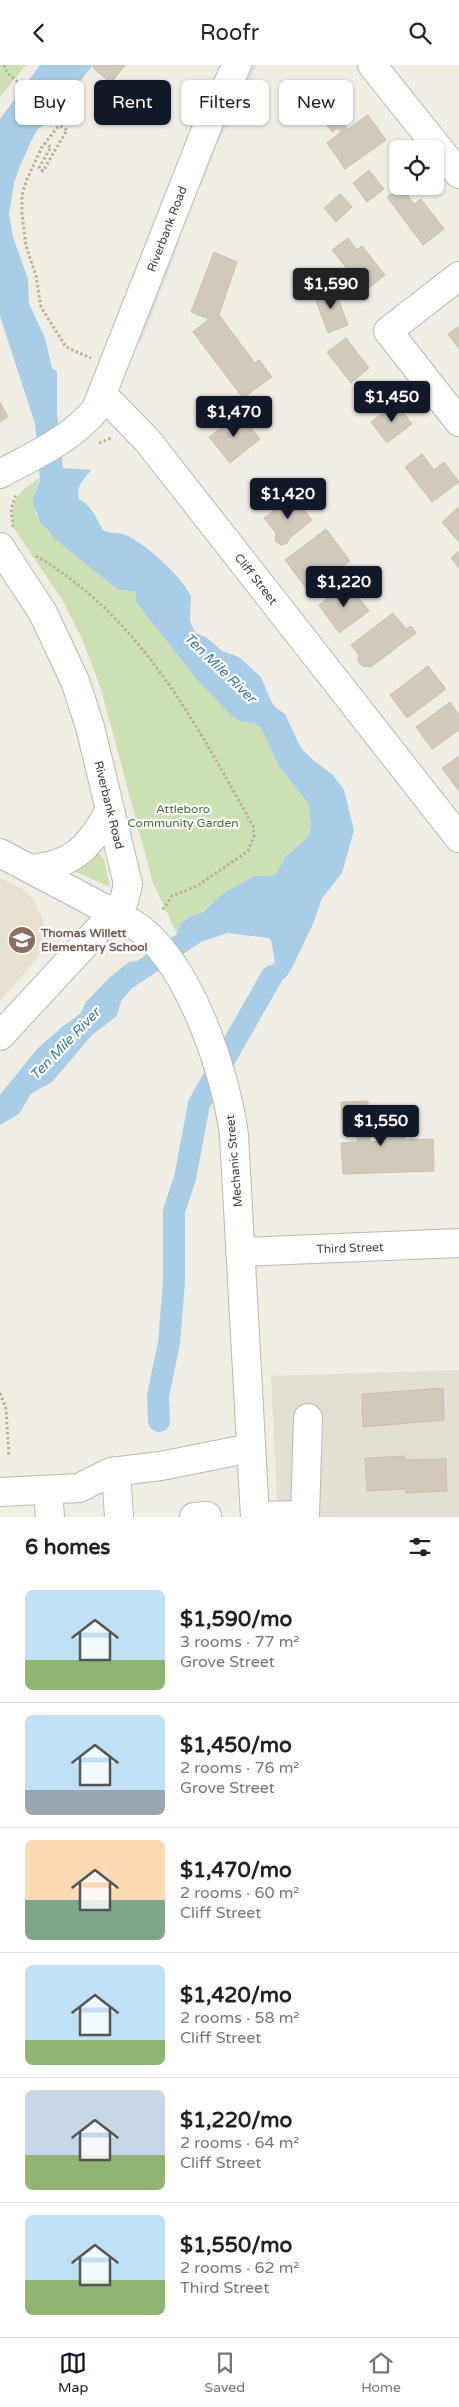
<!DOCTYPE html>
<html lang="en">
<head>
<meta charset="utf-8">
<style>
	body { margin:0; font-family:"Varela Round",sans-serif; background:#f2f2f2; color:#222; height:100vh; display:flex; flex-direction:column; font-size:19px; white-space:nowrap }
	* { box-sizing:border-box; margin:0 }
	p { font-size:16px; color:#767676 }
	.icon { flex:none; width:28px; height:28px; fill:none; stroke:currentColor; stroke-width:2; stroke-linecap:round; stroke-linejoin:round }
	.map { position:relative; height:1452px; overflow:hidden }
	.panel { display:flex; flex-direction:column; background:#fff; flex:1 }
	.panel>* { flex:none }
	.banner { position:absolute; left:15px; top:15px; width:430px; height:45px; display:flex; gap:10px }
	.buttons { position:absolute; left:389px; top:75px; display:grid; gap:10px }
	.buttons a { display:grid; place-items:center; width:55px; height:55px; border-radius:8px; background:#fff; box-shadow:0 1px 4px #0004; font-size:25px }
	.price { position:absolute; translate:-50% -42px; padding:0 11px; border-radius:5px; background:#111827; color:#fff; font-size:16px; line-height:32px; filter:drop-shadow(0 1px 2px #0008) }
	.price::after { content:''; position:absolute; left:50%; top:30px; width:15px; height:11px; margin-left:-8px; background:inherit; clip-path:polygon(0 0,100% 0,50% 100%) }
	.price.active { background:#222; color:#fff }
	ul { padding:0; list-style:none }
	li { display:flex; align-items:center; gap:15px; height:125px; padding:0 25px }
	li+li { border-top:1px solid #e0e0e0 }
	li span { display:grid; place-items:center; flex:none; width:140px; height:100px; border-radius:8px; color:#555 }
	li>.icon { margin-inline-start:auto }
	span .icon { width:60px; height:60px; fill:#fffc; stroke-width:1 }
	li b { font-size:21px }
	h2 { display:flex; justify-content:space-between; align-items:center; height:60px; padding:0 25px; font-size:21px }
	.pill { padding:0 18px; border-radius:8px; background:#fff; box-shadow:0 1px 4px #0004; font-size:18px; line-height:45px }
	.pill.active { background:#111827; color:#fff }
	header { display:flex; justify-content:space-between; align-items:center; height:65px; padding:0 25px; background:#fff; font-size:22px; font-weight:600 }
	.menu { display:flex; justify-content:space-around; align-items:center; height:70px; border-top:1px solid #e0e0e0; background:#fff; font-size:14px; color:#767676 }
	.menu a { display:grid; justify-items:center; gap:2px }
	.menu .active { color:#111827 }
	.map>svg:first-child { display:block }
	.residential { fill:#e4dfd4 }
	.education { fill:#e8e1d1 }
	.green { fill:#cce0b3 }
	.parking { fill:#e2e0dd }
	.water { fill:#a8cee7 }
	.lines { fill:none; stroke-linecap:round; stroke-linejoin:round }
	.canal { stroke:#a8cee7; stroke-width:22 }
	.building { fill:#d1c9bc; stroke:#cbc0b0 }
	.minor-casing { stroke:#beb7ac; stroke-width:30 }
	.path { stroke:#bbb09c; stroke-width:3; stroke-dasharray:2.5 2.5; stroke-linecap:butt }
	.minor { stroke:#fff; stroke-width:28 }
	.labels { text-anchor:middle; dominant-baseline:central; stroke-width:4.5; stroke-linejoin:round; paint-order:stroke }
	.street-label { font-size:12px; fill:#423d36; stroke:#fff }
	.park-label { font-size:12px; fill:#476d30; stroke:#fff }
	.education-label { font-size:12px; font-weight:bold; fill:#785e54; stroke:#fff; text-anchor:start }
	.water-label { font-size:14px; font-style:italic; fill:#3c77a1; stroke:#fff }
</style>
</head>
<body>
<header><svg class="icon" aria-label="back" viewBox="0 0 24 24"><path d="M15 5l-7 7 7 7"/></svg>Roofr<svg class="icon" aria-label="search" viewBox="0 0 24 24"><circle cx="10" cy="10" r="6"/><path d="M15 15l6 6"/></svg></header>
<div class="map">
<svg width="459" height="1452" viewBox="0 0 459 1452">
	<rect width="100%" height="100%" fill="#f0ede5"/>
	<!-- residential -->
	<path class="residential" d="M459,1305v147h-181l-7,-141z"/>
	<!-- education -->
	<path class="education" d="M0,813l24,12 9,9 10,21 2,15 -1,11 -5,10 -39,45z"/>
	<!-- green -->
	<path class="green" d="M0,0h26l-26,32z
		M40,413l-7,18 3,19 13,18 68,56 18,3 1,10 7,9 10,11 31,42 48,52 8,5 15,3 6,4 19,40 28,35 3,9 -1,20 -4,7 -14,12 -15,23 -8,2h-15l-32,18 -20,18 -11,4 -10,7 -4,11 -24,-51 -52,-194 -18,-48 -20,-40 -50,-74c-4,-25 6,-37 27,-49z
		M97,787l7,7 6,28 -36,-16z"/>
	<!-- parking -->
	<path class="parking" d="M247,0h10l-41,82 -15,39 -7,-2z
		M173,174l7,3 -39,101 -7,-3z"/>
	<!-- water -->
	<path class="water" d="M40,0h53l-46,58 -8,5 -5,7 -14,31 -6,17 -5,31 4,23 15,42 1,25 16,34 7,30 5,3v42l6,55 28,2c-8,11 -15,15 -12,29 13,7 17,19 24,31 7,4 15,2 23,5 20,9 55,41 65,61l-1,25 5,11 12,6 15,13 17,6 22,20 9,22 5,8 10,7 16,34 12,12 20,15 11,15 10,40 -12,43 -20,25 -9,26 -22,46 -5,7 -29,24 4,-21 14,-18 -4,-22 -3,-2 -40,-5 -27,9 -70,47 -10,12 -4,15 -25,19 -40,47 -21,12 -12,20 -19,11v-30l37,-46 25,-22 18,-13 6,-12 24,-25 19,-15 8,-1 40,-27 4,-11 10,-7 12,-4 19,-18 32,-18h15l8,-3 9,-17 20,-17 4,-7 1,-10 -3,-19 -28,-35 -19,-40 -6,-4 -15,-3 -8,-5 -34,-35 -55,-70 -7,-9 -1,-10 -18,-3 -61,-49 -16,-18 -7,-19v-7l7,-15 -5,-57 -35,-108v-197z"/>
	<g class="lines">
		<!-- canal -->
		<path class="canal" d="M159,1356l-1,-25 11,-53 5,-61v-71l11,-33 14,-74 73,-128"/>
	</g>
	<!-- building -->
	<path class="building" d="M94,0h31l-14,18 -18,-15z
		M339,38l12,16 -7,5 4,5 20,-14 18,25 -41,29 -18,-26 14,-11 -3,-4 -6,4 -11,-15z
		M369,105l15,19 -17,13 -14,-19z
		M402,122l12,17 7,-5 23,30 -21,16 -36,-48z
		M340,129l12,13 -16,15 -12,-14z
		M348,173l9,12 5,-4 23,29 -20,16 -33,-41z
		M214,187l23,10 -18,53 36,48 4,-3 13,17 -29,21 -50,-66 16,-13 -18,-7z
		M334,223l14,37 -20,8 -14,-38z
		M459,261v23l-11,-15z
		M346,273l23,30 -18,15 -24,-31z
		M0,337l8,15 -8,5z
		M396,338l16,21 -25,19 -16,-21z
		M239,348l21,26 -30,24 -21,-26z
		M422,389l12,16 10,-8 15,20 -27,20 -27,-35z
		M293,431l19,24 -22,18 -3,5 -6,2 -6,-4 1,-8 -12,-15z
		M459,442v35l-17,-20z
		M326,464l24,32 -41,31 -24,-32z
		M459,486v17l-8,-10z
		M348,518l21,28 -30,22 -20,-28z
		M393,548l13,16 5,-3 5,7 -45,34 -9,-1 -4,-5 1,-6 -8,-10z
		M428,601l18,23 -39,29 -17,-23z
		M450,637l9,13v15l-27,19 -16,-22z
		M459,691v35l-17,-23z
		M368,1036l2,41 16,-1v-8l18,-1 1,8 28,-1 1,32 -91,3 -2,-31 16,-1v-8l-14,1 -2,-33z
		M443,1323l1,32 -81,7 -1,-33z
		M405,1391v4l41,-1 1,32 -41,2v-4l-39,2 -2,-33z"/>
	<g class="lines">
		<defs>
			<path id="minor" d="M372,0l87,109
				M459,211l-71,55 71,91
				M103,330l44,45 312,398
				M0,409c33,-18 72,-35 96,-65l113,-287 28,-57
				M0,482l43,66 32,68 15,46 38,157 -4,17 -10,12 -114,123
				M0,788l132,70c56,34 94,150 102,212l21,382
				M31,804c43,-4 61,-24 79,-60
				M240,1187l219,-9
				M116,1406l3,46
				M48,1426l2,26
				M0,1427l79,-4 32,-16 50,-6 90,-18
				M255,1451l50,-1
				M194,1452l13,-1
				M305,1452l3,-99"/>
		</defs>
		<!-- minor casing -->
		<use href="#minor" class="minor-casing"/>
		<!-- path -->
		<path class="path" d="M4,0l3,8 56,47 -21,27 -15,32 -5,16v19l4,32 10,30 5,31 25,40 25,11
			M44,78l7,4 -12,21 4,3 24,-41 -8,-5
			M99,378l12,-5
			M13,462l-2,-18 5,-14
			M36,491c105,61 160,168 217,270l1,10 -6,15 -51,35 -25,10 -10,15
			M0,1328l6,16 3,47"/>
		<!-- minor -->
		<use href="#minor" class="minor"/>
	</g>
	<!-- icons -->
	<defs>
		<symbol id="school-disc" viewBox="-11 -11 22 22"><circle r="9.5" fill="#8d6e63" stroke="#fff"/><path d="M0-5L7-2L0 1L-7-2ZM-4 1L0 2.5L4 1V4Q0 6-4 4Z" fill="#fff"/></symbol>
	</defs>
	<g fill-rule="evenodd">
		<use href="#school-disc" x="6" y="859" width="32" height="32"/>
	</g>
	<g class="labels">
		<!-- street labels -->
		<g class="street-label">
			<text transform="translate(167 164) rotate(-69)">Riverbank Road</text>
			<text transform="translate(256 514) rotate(52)">Cliff Street</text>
			<text transform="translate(109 740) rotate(76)">Riverbank Road</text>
			<text transform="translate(234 1096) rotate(-95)">Mechanic Street</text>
			<text transform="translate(350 1183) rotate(-2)">Third Street</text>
		</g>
		<!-- park labels -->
		<g class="park-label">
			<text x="183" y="744">Attleboro<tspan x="183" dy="14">Community Garden</tspan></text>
		</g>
		<!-- education labels -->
		<g class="education-label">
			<text x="41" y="868">Thomas Willett<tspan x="41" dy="14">Elementary School</tspan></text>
		</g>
		<!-- water labels -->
		<g class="water-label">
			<text transform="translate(220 603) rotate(44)">Ten Mile River</text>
			<text transform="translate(65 979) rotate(-46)">Ten Mile River</text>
		</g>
	</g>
</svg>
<div class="buttons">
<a><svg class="icon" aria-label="locate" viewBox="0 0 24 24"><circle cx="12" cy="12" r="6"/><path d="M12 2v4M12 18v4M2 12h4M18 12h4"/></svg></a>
</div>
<b class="price active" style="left:331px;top:245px">$1,590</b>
<b class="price" style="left:392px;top:358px">$1,450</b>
<b class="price" style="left:234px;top:373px">$1,470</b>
<b class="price" style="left:288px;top:455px">$1,420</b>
<b class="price" style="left:344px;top:543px">$1,220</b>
<b class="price" style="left:381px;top:1082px">$1,550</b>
<div class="banner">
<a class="pill">Buy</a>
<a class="pill active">Rent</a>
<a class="pill">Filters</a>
<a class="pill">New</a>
</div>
</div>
<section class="panel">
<h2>6 homes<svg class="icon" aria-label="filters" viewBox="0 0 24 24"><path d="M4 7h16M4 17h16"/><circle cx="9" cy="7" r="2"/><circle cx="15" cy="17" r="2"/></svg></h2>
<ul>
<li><span style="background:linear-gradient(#bfe0f5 70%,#8fb573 0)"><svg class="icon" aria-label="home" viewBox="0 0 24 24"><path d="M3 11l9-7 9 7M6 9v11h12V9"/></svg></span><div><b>$1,590/mo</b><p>3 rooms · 77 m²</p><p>Grove Street</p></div></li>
<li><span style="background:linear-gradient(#bfe0f5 75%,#9aa5b1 0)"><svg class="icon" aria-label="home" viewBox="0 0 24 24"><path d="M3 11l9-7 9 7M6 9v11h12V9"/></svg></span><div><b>$1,450/mo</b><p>2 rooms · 76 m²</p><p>Grove Street</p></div></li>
<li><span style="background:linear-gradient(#ffd9b3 60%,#7fa58c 0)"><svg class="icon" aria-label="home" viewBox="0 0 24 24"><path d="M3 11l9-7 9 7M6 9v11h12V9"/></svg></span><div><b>$1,470/mo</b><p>2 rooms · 60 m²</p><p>Cliff Street</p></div></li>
<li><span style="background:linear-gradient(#bfe0f5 75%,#8fb573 0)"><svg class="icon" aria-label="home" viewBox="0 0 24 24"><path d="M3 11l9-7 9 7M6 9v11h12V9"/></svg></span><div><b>$1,420/mo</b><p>2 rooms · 58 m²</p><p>Cliff Street</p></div></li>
<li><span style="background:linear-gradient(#c9d6e8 65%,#8fb573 0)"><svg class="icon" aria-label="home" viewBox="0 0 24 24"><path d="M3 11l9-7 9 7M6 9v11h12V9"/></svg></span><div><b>$1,220/mo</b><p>2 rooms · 64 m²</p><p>Cliff Street</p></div></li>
<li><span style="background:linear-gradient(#bfe0f5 65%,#8fb573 0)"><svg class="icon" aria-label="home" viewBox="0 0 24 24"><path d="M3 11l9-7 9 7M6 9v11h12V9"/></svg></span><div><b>$1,550/mo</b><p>2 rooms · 62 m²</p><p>Third Street</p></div></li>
</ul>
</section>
<nav class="menu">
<a class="active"><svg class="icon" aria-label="map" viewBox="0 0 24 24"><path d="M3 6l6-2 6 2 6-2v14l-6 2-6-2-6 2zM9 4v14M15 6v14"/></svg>Map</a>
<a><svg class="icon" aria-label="saved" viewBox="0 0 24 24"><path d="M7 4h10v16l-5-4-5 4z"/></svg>Saved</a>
<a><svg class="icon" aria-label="home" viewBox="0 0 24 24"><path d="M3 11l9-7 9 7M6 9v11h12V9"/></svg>Home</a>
</nav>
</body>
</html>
